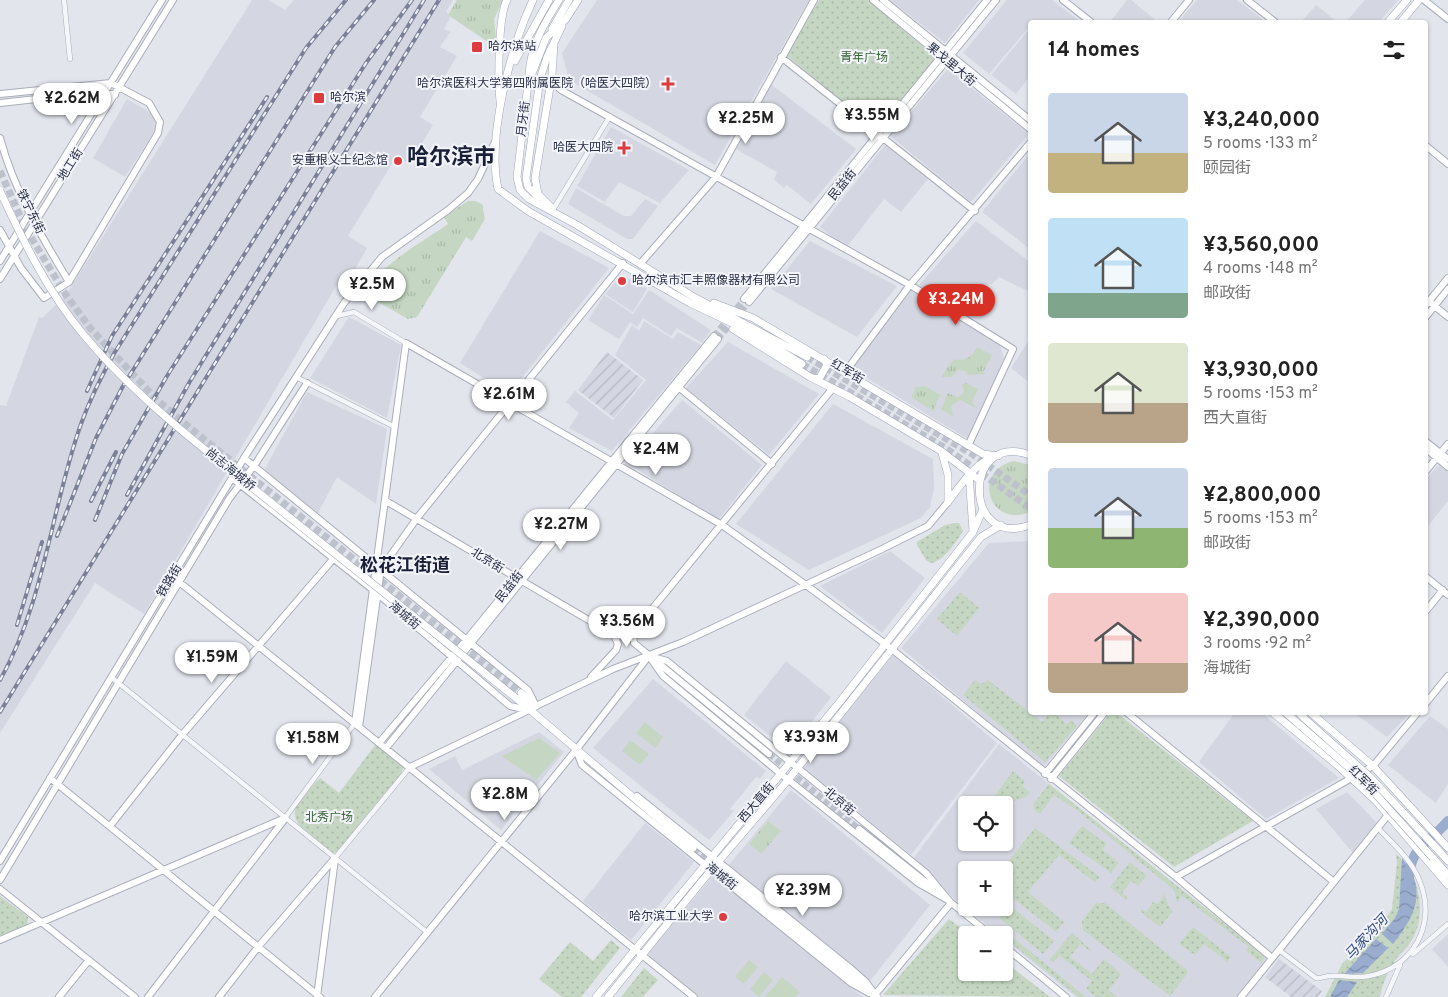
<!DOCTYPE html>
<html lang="en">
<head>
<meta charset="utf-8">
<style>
	body { margin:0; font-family:Overpass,"Noto Sans SC",sans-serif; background:#f2f2f2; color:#222; height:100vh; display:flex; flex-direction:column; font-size:19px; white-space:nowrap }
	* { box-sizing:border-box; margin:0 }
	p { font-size:16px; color:#767676 }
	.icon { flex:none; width:28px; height:28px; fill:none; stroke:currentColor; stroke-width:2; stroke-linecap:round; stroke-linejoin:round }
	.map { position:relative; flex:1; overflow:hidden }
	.sheet { position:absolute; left:1028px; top:20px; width:400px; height:695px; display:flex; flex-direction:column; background:#fff; border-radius:5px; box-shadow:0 1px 4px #0004 }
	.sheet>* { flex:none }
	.buttons { position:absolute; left:958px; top:796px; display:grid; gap:10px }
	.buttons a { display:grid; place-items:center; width:55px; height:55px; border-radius:5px; background:#fff; box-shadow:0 1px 4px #0004; font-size:25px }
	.price { position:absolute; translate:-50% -42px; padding:0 11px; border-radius:18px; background:#fff; color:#222; font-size:16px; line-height:32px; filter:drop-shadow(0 1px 2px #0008) }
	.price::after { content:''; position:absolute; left:50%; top:30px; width:15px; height:11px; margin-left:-8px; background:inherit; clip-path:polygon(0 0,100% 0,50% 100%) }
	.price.selected { background:#d93025; color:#fff }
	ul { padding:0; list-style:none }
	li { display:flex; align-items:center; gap:15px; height:125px; padding:0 20px }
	li span { display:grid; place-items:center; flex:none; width:140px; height:100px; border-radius:5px; color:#555 }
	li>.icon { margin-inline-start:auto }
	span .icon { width:60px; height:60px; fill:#fffc; stroke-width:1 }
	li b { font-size:21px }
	h2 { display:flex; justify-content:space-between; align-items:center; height:60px; padding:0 20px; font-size:21px }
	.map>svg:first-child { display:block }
	.built { fill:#d4d7e1; fill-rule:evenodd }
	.industrial { fill:url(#industrial-furrows) }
	.grass { fill:url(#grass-tufts) }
	.park { fill:url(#park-dots) }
	.pitch { fill:#c5d7c2 }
	.water { fill:url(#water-waves) }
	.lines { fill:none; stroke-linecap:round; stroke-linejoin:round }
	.river { stroke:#9aadcf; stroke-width:10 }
	.secondary-tunnel { stroke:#bdc1cb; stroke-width:6; stroke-dasharray:6 3; stroke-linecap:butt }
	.primary-tunnel { stroke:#bdc1cb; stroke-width:7; stroke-dasharray:7 3.5; stroke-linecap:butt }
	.street-casing { stroke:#aaaeba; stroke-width:5.5 }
	.secondary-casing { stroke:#aaaeba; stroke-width:8 }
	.primary-casing { stroke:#a0a7b9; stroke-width:8 }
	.street { stroke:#f5f6f9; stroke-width:4.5 }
	.secondary { stroke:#fff; stroke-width:6 }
	.primary { stroke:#fff; stroke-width:7 }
	.rail-casing { stroke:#7a8197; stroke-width:4 }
	.rail { stroke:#f2f4f9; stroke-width:2; stroke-dasharray:5.5; stroke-linecap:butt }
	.primary-bridge-casing { stroke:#a0a7b9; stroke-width:8; stroke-linecap:butt }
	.primary-bridge { stroke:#fff; stroke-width:7 }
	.poi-dot { fill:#dc3c40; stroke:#f2f4f9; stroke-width:2 }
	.labels { text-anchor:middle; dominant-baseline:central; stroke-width:4; stroke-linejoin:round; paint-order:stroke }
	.poi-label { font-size:12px; fill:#282f46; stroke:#f2f4f9; text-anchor:end }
	.park-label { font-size:12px; fill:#376334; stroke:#f2f4f9 }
	.street-label { font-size:12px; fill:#282f46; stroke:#f2f4f9 }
	.water-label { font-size:14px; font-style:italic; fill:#2e477e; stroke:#f2f4f9 }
	.district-label { font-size:18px; font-weight:bold; fill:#1a2037; stroke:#f2f4f9 }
	.town-label { font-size:22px; font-weight:bold; fill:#1a2037; stroke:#f2f4f9 }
</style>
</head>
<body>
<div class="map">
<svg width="1448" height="997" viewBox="0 0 1448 997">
	<defs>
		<pattern id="industrial-furrows" width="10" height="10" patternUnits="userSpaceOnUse" patternTransform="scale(1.25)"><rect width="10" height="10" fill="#d4d7e1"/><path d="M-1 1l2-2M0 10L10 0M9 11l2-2" fill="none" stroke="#b6b9c2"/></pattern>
		<pattern id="grass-tufts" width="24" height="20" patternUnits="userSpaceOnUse" patternTransform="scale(1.25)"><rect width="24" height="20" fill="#c5d7c2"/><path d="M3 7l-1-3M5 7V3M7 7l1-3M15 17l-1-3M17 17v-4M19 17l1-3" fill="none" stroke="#a9b9a8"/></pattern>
		<pattern id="park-dots" width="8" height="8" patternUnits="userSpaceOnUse" patternTransform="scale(1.25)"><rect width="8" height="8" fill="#c5d7c2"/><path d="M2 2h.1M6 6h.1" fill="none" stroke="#a9b9a8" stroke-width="1.8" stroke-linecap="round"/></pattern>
		<pattern id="water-waves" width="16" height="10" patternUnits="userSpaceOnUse" patternTransform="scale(1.25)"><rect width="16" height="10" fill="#9aadcf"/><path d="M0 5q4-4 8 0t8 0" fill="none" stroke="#7e8daa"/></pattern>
	</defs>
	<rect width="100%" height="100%" fill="#e2e5ec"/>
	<!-- built -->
	<path class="built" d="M252,0h17l16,10 9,-10h159l-7,12 5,4 -7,13 6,3 -10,15 17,9 -37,61 13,8 -24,39 -13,-7 -48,79 19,12 -20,36 -8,-3 -195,333 -49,-31 -95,150v-328l6,1 33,-89 3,1 24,-23z
		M597,0h212l-94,165 -146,-85 -7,-27z
		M890,0h89l-34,43z
		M1007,0h45l29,22h-51v4l-41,48 -26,-21z
		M1127,0h4l27,22h-48z
		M1197,0h40l29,22h-88z
		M1365,0h33l-19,22h-33z
		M1316,5l21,17h-36z
		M1030,28v48l-14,18 -25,-19z
		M948,69l81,65 -58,68 -81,-66z
		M768,82l88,67 -45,55 -24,-19 -3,3 -10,-8 3,-8 -45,-25z
		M127,99l24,14 4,7v10l-30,47 -32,-19z
		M611,127l78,43 -29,33 -41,-21 -14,20 -28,-16z
		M885,145l43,34 -27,33 -17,-13 -38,49 -26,-21z
		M1030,153v96l-48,-37z
		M576,188l48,28h7l14,-17 13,7 -25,33h-6l-59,-35z
		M976,221l54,41v30l-31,-15 -7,7 -14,2 -19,23 -40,-24z
		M540,231l69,37 -100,126 -49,-31z
		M810,241l87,45 -40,51 -86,-48z
		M622,275l25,14 -14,23 -28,-18z
		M649,290l62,40 -9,13 -25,-15 -6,8 -28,-18 -6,9 -7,-5 -11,17 -31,-19 16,-25 29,19z
		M911,291l89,54 4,14 -36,80 -116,-70z
		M349,317l52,28 -14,73 -77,-40z
		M644,321l29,18 5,-7 23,13 -89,106 -43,-23 10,-15 -13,-11 9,-11 38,29 33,-40 -31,-25 17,-30 7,6z
		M1030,339v44l-19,-15z
		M728,342l91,52 -50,61 -83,-67z
		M307,392l80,37 -11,75 -39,-27 -19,36 -54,-43z
		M682,400l80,65 -44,55 -91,-57z
		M833,404l100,55 1,30 -4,18 -9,11 -112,52 -73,-46z
		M1439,465l9,7v29l-20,25 -3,-2v-44z
		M1030,541v171l59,1 -46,55 -142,-120 88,-105z
		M890,551l35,27 -43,55 -62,-47z
		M893,655l104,88 -86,112 -109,-89z
		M786,661l45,36 -42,54 -45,-36z
		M653,679l113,92 -6,8 -4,-2 -26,32 4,2 -25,29 -116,-92z
		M1235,712l27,1 77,65 -73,41 -67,-57z
		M1354,713h56l-23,24z
		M1430,716l18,13v55l-12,19 -48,-38z
		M539,732l25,20 -63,78 -72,-61 26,-13 7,14z
		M999,744l269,214 -31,39h-161l-72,-58v-4h-5l-89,-72zM966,805h38v37h-38zM966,870h38v38h-38z
		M791,790l139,115 -60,76 -142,-115z
		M1347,792l30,31 -24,30 -37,-44z
		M645,823l49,39 -63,78 -48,-39z
		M715,873l132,111 16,13h-169l-44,-35 -1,-10z
		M1448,934v33l-16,-18z"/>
	<!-- industrial -->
	<path class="industrial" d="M607,352l36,28 -29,38 -36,-28z
		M1279,959l43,32 -4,6h-27l-26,-20z"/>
	<!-- grass -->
	<path class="grass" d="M457,0h46l-9,19 3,29 -49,-33z
		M468,201h7l7,3 3,15 -13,22 -6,-4 -49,80 -9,2 -37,-21 -3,-7c9,-25 58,-51 80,-67l-4,-7z
		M977,347l15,8 -9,17 2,2 -17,1 -3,-4 -7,-1 -6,7h-11l12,-17c14,-1 17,0 24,-13z
		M966,383l12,6 -6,13 6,7 -18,-9 -9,6 2,10 -12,-7 7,-16 9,4 4,-1 3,-5 -2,-6z
		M925,386l17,10 -3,1 -6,14 -22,-14 5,-10z
		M1014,461l16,4v47c-41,17 -59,-41 -16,-51z
		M768,821l13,10 -20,23 -12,-10z"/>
	<!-- park -->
	<path class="park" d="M819,0h49l65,55 2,4 -55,68 -6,1 -88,-73z
		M955,523h4l4,8c-7,11 -19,30 -32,32l-5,-3 -9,-15v-3l28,-17z
		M960,592l19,16 -22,28 -20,-17z
		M975,680l6,4 7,-4 54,42 8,-9h4l13,11 4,-4 6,6 -32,36 -82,-67z
		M1110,713h7l136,108 -79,46 -115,-91z
		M376,744l24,19 3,5 -3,8 -63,76 -6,1c-12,-10 -45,-29 -34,-48 5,-10 15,-19 23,-27l19,15z
		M1013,771l12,10 -3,5 8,6 -4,5 -18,6 -5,-4 -5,6h-10z
		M1049,784l216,172 -4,7 -15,-12 3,-4 -67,-51 -5,7 -3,-13 -96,-79 -24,-16 -14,19 -6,-4v-7z
		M1082,826l25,18 -5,5 17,14 -8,10 -42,-30z
		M1035,828l65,49 -5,5 -36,-27 -31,37 36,30 -8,10 -42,-33 -8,-35z
		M1396,854c25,20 32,63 14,89 -4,7 -11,11 -15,18 -7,10 -13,24 -15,36h-55l17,-33 39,-39 11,-16 5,-46z
		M1130,862l17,14 -9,10 -7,-5 -9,12 5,4 -1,3 -16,-13z
		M1165,894l3,11 5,6 -13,16 -20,-16 2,-2 4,3 7,-10 5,2z
		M0,896l28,21 -1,10 -27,11z
		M1096,903h9l82,67v4l-17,22 -87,-66 -1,-9z
		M1009,905l45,36 -11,13 -44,-36z
		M949,919l21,16h-4v37h38v-11l46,36 -167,-2z
		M1193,927l38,30 -4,5 -23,-18 -9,11 -16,-11z
		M1072,933l19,17 -1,1 -10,-7 -10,13 22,17 12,-15 17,15 -12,16 8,7h-21l-10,-8 6,-8 -33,-26 -5,7 -5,-2z
		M1011,936l75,61h-7l-72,-57z
		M611,940l9,8 -39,49h-19l-23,-18 31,-37 23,19z
		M644,968l14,12 -15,17h-22z"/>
	<!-- pitch -->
	<path class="pitch" d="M645,722l18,15 -8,11 -19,-15z
		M539,738l21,15 -24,27 -34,-24z
		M630,740l19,14 -9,11 -18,-14z
		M749,960l9,7 -14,17 -9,-7z
		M764,972l9,8 -14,17 -9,-8z
		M782,977l18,15 -5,5h-30z"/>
	<!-- water -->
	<path class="water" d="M1402,858c26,32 14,57 -9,86l-11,-10 13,-16 4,-9z
		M1376,939l12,9 -25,25 -19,1z
		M1339,980l18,2 -10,15h-17z"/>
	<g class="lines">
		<!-- river -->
		<path class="river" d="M1409,881c0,-34 19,-37 39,-60"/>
		<!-- secondary-tunnel -->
		<path class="secondary-tunnel" d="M714,336l30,-37
			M718,339l31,-37
			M769,754l90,75"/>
		<!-- primary-tunnel -->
		<path class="primary-tunnel" d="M0,171l26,58 40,66 25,34 65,70 39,33 326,261
			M807,357l165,97 58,41
			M802,364l145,85 83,59
			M693,848l36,30"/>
		<defs>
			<path id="street" d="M64,0l6,59
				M554,208l56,-92
				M337,316l17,-4 52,31
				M296,377l99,50
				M111,677l317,256
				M285,818l70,-95
				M335,858l75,-91
				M1279,950l37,28c5,1 9,-2 15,-2 13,-1 25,3 38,0 44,-8 68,-52 51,-94 -8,-22 -26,-37 -42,-54
				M1413,954l35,-30
				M1386,997l14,-32"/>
			<path id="secondary" d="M873,0l157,129
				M883,0l147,120
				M1063,0l28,22
				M1247,0l28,22
				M1424,0l24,19
				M1171,22l18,-22
				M781,57l194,154
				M552,76l2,7 7,7 349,195 103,64 -45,97
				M0,94l111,-11 38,20 11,19 -2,11 -89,149 -25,16 -23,-30 -21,-38
				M0,103l91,-10 14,-1 10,3
				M0,138c14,52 41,98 69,144
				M1425,145l23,19
				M0,261l162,-261
				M640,264l76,-87 98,-177
				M0,279l173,-279
				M1425,298l23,19
				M744,299l243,-299
				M749,302l247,-302
				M1425,306l23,-28
				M1425,318l23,-29
				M846,371l64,-86 120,-142
				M676,385l96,79
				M1425,441l23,18
				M1425,448l23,19
				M244,458l284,232 8,16 77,-37 70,-27 197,-92 48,-24 20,-24
				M1425,472l23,-28
				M232,478l140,111 138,117 19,4
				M386,501l228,134 12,2 8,-6 199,-243
				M1425,576l23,19
				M173,577l521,420
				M1425,612l18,-22
				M633,632l1,11 135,111
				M649,656l18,5 259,212 25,30
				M649,656l14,20 118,98 137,109 28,16
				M591,677l25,-27 2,-6 -4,-9
				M1425,704l23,-28
				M1126,712l208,170
				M355,723l51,-380 316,182 84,60 78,58 292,234 96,81
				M359,727l22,-158 36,-51 206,-255
				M379,743l88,-104 247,-303
				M386,748l332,-409
				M576,750l6,15 269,218 18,10
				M410,767l119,-57
				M1045,774l50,-62
				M50,778l270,219
				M1051,779l54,-67
				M637,796l212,171 17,15 7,10
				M110,826l72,-91 152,-177
				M859,829l73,58
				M0,861l244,-403 100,-155 38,-46 66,-47 20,-17 10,-14 17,-37
				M1176,877l197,-111 45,-54
				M0,880l229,-381 27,-36 51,-80
				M0,889l135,108
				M949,901l42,34
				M0,940l285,-122
				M1004,946l62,51
				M59,997l30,-37
				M148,997l136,-177
				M219,997l39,-50 77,-89
				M317,997l18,-138
				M375,997l201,-247 72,-93
				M873,997l78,-94
				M1241,997l147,-182"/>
			<path id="primary" d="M533,0c-23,49 -46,136 -35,189l30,22 162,92 57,27 55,34
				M578,0l-12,19 -20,19 -18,46 -11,93 3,13 9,9 48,26 115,71 115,61
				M1388,22l19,-22
				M1401,22l18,-22
				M552,29l17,-29
				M515,61l34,-61
				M529,74c2,-29 15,-50 30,-74
				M500,101c-2,-21 -2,-85 7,-101
				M538,197l-10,-10 -2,-9 14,-99 7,-22 15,-31
				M550,206l-12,-12 -3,-16 17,-103 2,-32
				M714,303l39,15 230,136 15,2
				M733,329l77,48 40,20 91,54 38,29
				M813,378l6,1 8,-14 -3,-6
				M942,453l6,22v27
				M1030,455c-68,-25 -67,95 0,70
				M969,474l4,57
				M948,502c12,-16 24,-35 43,-44
				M521,693l15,13
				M516,698l177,150
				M1272,712l65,53 39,36 72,84
				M1285,712l16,14
				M1298,712l7,7
				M1310,712l63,54 75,82
				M1440,852l8,9
				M1433,858l15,17
				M729,878l148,119
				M596,997l243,-294 134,-171 10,-23
				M608,997l94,-116 86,-101 193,-243 20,-12"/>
		</defs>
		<!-- street casing -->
		<use href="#street" class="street-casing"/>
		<!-- secondary casing -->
		<use href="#secondary" class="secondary-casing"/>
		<!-- primary casing -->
		<use href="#primary" class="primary-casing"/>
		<!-- street -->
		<use href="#street" class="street"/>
		<!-- secondary -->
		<use href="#secondary" class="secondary"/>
		<!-- primary -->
		<use href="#primary" class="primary"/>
		<defs>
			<path id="rail" d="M87,391l25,-55 155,-239
				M127,495l62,-112 235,-383
				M91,501l25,-49
				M95,520l27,-66 45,-78 199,-313 46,-63
				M57,536l39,-98 27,-52 212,-339 39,-47
				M17,625l25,-83
				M0,680c45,-79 51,-172 81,-256 9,-25 21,-49 34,-72l191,-304 40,-48
				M0,712l439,-712"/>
		</defs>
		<!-- rail casing -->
		<use href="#rail" class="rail-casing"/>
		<!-- rail -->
		<use href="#rail" class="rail"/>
		<defs>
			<path id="primary-bridge" d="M0,191c23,50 48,101 83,143 55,66 125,118 191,171 81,64 161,129 242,193
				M1305,719l64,57 71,76
				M1301,726l62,54 70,78"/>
		</defs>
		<!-- primary-bridge casing -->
		<use href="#primary-bridge" class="primary-bridge-casing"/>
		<!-- primary-bridge -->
		<use href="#primary-bridge" class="primary-bridge"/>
	</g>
	<!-- markers -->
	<g class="poi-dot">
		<rect x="471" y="41" width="12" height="12" rx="2.5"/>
		<path d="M665.5 76.5h5v5h5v5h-5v5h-5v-5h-5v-5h5z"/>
		<rect x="313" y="92" width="12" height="12" rx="2.5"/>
		<path d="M621.5 140.5h5v5h5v5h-5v5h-5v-5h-5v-5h5z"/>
		<circle cx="398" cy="161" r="5"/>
		<circle cx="622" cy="281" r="5"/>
		<circle cx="723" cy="917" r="5"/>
	</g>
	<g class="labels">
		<!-- poi labels -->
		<g class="poi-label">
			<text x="488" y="47" text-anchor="start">哈尔滨站</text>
			<text x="657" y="84">哈尔滨医科大学第四附属医院（哈医大四院）</text>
			<text x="330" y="98" text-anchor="start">哈尔滨</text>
			<text x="613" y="148">哈医大四院</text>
			<text x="388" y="161">安重根义士纪念馆</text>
			<text x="632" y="281" text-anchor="start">哈尔滨市汇丰照像器材有限公司</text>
			<text x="713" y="917">哈尔滨工业大学</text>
		</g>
		<!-- park labels -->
		<g class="park-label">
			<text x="864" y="58">青年广场</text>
			<text x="329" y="818">北秀广场</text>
		</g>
		<!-- street labels -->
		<g class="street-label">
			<text transform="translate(951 65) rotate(40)">果戈里大街</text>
			<text transform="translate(524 119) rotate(-83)">月牙街</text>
			<text transform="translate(71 165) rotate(-58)">地工街</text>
			<text transform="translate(843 185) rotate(-51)">民益街</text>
			<text transform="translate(30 212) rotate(64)">铁宁东街</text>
			<text transform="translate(847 372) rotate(31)">红军街</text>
			<text transform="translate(230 470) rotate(39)">尚志海城桥</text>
			<text transform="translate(487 561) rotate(32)">北京街</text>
			<text transform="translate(170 581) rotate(-59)">铁路街</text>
			<text transform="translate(510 587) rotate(-51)">民益街</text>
			<text transform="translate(404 616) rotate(40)">海城街</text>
			<text transform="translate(1363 781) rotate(45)">红军街</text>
			<text transform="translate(839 802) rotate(40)">北京街</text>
			<text transform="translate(757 803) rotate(-50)">西大直街</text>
			<text transform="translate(721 877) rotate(39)">海城街</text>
		</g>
		<!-- water labels -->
		<g class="water-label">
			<text transform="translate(1367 938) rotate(-47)">马家沟河</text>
		</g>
		<!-- district labels -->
		<g class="district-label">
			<text x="405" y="566">松花江街道</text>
		</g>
		<!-- town labels -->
		<g class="town-label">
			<text x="451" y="158">哈尔滨市</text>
		</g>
	</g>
</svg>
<div class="buttons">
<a><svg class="icon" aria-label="locate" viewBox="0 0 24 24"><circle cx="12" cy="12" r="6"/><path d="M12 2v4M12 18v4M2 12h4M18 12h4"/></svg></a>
<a>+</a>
<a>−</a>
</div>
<b class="price" style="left:72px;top:125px">¥2.62M</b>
<b class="price" style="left:872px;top:142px">¥3.55M</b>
<b class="price" style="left:746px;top:145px">¥2.25M</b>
<b class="price" style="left:372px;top:311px">¥2.5M</b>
<b class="price selected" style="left:956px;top:326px">¥3.24M</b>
<b class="price" style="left:509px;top:421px">¥2.61M</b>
<b class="price" style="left:656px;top:476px">¥2.4M</b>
<b class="price" style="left:561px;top:551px">¥2.27M</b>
<b class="price" style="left:627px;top:648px">¥3.56M</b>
<b class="price" style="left:212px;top:684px">¥1.59M</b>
<b class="price" style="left:811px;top:764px">¥3.93M</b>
<b class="price" style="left:313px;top:765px">¥1.58M</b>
<b class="price" style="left:505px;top:821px">¥2.8M</b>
<b class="price" style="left:803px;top:917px">¥2.39M</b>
<section class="sheet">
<h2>14 homes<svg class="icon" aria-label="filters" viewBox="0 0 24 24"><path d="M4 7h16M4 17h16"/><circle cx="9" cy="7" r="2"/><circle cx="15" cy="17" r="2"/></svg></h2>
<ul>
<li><span style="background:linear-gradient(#c9d6e8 60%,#c2b280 0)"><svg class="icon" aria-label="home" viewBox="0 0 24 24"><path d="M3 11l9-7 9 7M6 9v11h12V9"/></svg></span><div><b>¥3,240,000</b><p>5 rooms · 133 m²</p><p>颐园街</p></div></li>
<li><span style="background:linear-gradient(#bfe0f5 75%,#7fa58c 0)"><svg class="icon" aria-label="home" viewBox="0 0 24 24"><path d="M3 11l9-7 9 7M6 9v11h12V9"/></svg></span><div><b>¥3,560,000</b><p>4 rooms · 148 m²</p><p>邮政街</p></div></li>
<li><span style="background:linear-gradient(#dfe7d0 60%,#b9a48a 0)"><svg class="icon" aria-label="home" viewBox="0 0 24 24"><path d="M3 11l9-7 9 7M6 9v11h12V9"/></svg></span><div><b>¥3,930,000</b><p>5 rooms · 153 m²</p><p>西大直街</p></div></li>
<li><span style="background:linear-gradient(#c9d6e8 60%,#8fb573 0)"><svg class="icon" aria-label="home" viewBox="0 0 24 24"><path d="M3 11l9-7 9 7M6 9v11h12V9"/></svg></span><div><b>¥2,800,000</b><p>5 rooms · 153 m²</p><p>邮政街</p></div></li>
<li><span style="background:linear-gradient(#f6c9c9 70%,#b9a48a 0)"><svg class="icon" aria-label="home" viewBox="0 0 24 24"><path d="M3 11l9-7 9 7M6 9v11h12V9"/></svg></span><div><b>¥2,390,000</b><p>3 rooms · 92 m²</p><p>海城街</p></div></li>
</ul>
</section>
</div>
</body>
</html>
